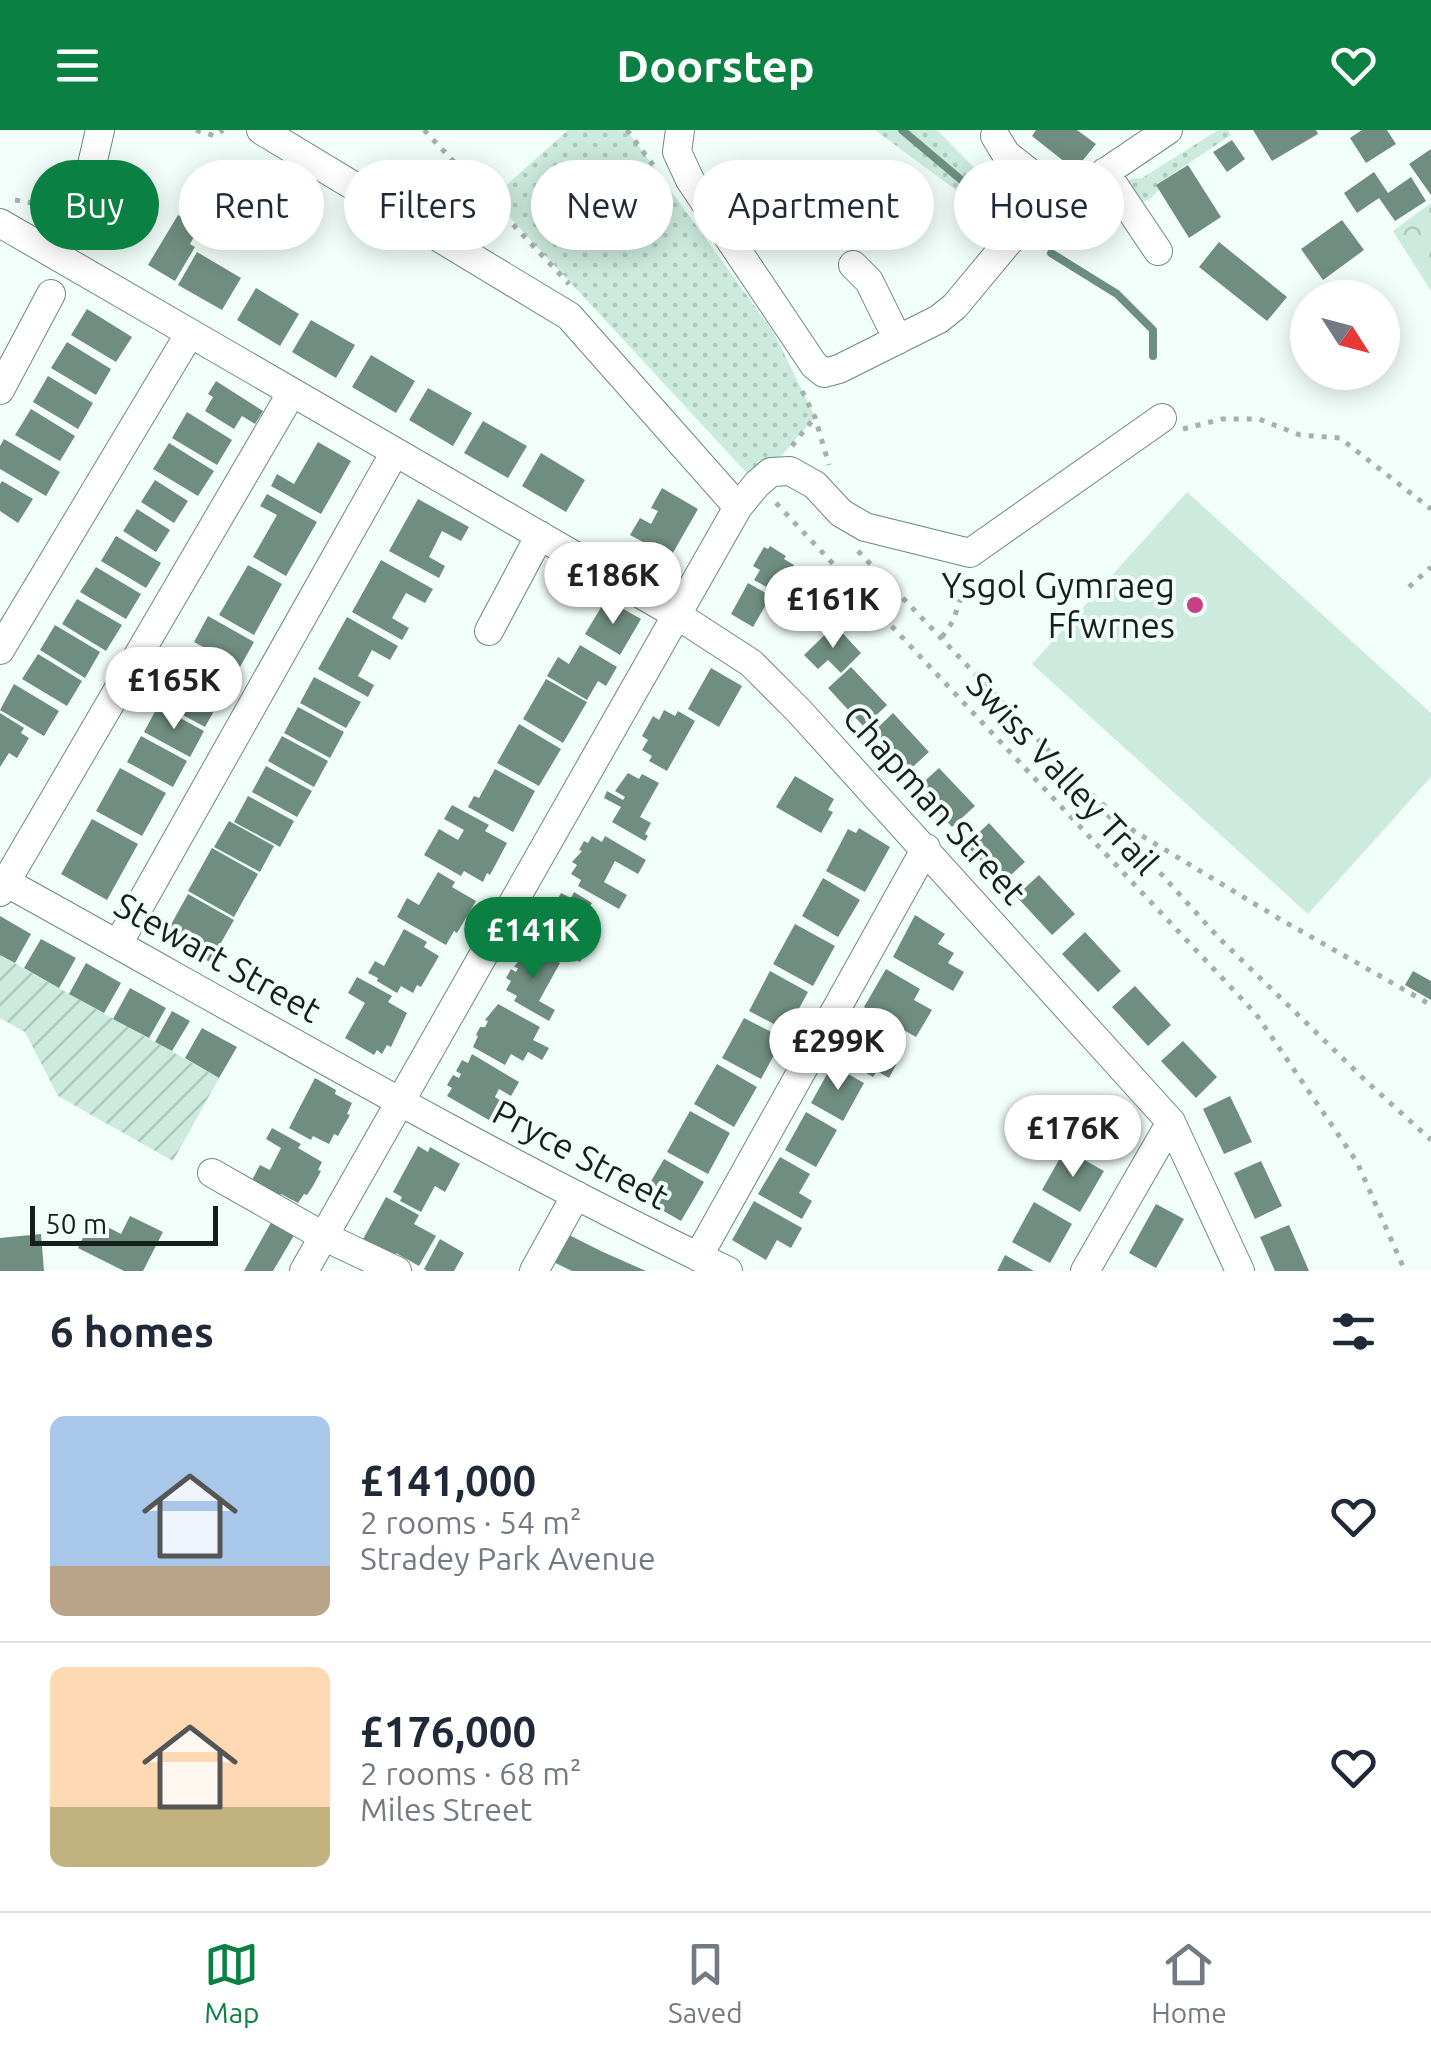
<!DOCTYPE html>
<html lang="en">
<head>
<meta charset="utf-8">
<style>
	body { margin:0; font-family:Ubuntu,sans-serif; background:#f6f6f7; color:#1f2937; height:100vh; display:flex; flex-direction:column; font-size:38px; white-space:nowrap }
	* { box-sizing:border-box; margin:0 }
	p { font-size:32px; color:#747a83 }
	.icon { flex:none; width:55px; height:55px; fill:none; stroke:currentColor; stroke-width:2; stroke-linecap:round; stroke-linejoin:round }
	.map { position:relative; height:1141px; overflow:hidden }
	.panel { display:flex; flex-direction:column; background:#fff; flex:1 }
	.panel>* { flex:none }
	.banner { position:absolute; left:30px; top:30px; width:1372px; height:90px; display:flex; gap:20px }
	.needle { width:65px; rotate:126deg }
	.buttons { position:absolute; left:1290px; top:150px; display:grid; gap:20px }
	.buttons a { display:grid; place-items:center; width:110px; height:110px; border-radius:50%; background:#fff; box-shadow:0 5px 25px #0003; font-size:50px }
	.scale { position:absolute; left:30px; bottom:25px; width:188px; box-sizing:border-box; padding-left:10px; border:5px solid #15201b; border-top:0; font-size:28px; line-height:35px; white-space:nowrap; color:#15201b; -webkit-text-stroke:8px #f2fef9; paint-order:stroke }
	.price { position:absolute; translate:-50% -85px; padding:0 22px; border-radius:35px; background:#fff; color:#222; font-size:32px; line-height:65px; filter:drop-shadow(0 2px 5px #0008) }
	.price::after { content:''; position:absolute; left:50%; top:60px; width:30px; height:22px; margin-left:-15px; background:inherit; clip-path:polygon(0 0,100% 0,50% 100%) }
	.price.selected { background:#0b8043; color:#fff }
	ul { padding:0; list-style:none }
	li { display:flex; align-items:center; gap:30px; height:250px; padding:0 50px }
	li+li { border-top:2px solid #e0e1e3 }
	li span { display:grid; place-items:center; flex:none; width:280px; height:200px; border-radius:15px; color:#555 }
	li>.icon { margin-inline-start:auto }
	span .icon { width:120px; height:120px; fill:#fffc; stroke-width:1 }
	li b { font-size:42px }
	h2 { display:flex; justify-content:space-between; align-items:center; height:120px; padding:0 50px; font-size:42px }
	.chip { padding:0 35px; border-radius:45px; background:#fff; box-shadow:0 5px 25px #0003; font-size:35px; line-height:90px }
	.chip.selected { background:#0b8043; color:#fff }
	header { display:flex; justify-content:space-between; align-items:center; height:130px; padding:0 50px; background:#0b8043; color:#fff; font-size:45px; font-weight:700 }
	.tabs { display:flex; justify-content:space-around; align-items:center; height:140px; border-top:2px solid #e0e1e3; background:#fff; font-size:28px; color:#747a83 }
	.tabs a { display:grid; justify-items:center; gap:5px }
	.tabs .selected { color:#0b8043 }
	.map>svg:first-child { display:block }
	.grass { fill:url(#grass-dots) }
	.forest { fill:url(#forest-crowns) }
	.garden { fill:url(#garden-furrows) }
	.pitch { fill:#cceadd }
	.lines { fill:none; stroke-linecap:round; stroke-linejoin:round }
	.stream { stroke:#6d8f80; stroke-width:8 }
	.building { fill:#708d81 }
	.minor-casing { stroke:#6c897d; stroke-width:30 }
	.path { stroke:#a4b0ab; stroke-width:5; stroke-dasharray:5 8; stroke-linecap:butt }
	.minor { stroke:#fff; stroke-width:28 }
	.poi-dot { fill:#c64183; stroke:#f2fef9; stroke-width:4 }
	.labels { text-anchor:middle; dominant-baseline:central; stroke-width:8; stroke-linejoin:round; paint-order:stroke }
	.poi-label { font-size:35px; fill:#15201b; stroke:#f2fef9; text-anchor:end }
	.street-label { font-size:35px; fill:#15201b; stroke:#f2fef9 }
</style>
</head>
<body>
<header><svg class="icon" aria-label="menu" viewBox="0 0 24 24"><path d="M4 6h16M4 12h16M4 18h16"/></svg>Doorstep<svg class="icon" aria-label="heart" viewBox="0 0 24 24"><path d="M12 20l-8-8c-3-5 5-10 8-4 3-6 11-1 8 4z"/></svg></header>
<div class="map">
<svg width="1431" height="1141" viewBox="0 0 1431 1141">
	<defs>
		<pattern id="grass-dots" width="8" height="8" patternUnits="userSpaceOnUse" patternTransform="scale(2.5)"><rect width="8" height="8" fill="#cceadd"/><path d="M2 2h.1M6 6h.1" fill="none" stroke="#aec8bd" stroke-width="1.8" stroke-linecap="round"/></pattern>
		<pattern id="forest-crowns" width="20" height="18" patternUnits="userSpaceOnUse" patternTransform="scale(2.5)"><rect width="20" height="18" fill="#cceadd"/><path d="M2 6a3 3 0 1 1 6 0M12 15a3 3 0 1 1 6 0" fill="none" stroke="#aec8bd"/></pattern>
		<pattern id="garden-furrows" width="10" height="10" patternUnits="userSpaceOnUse" patternTransform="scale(2.5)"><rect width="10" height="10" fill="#cceadd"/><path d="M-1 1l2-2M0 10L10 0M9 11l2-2" fill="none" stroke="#aec8bd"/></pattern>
	</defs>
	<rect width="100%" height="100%" fill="#f2fef9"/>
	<!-- grass -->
	<path class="grass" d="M568,0h59l147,203 41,84 -58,67 -265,-286z
		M875,0h62l72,73 -18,13z
		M1218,0h10l3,5 -75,50 3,5 -9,9 -12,4 -16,-17 9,-7 11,-1z"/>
	<!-- forest -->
	<path class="forest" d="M1431,73v88l-38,-60z"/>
	<!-- garden -->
	<path class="garden" d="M0,825l219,123 -46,83 -115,-65 -33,-64 -25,-14z"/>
	<!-- pitch -->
	<path class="pitch" d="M1187,362l244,221v64l-123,137 -276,-250z"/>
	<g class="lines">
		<!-- stream -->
		<path class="stream" d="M902,0l83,70
			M1051,123l66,41 36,36v26"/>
	</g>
	<!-- building -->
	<path class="building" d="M1036,0h41l19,14 -21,26 -43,-34z
		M1253,0h63l2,4 -46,27z
		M1362,0h25l9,14 -30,19 -16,-25z
		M1232,10l13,19 -18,13 -14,-20z
		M1431,19v46l-22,-31z
		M1188,35l33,52 -32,21 -33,-53z
		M1374,42l14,21 23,-16 15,24 -31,20 -16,-23 -22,15 -13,-20z
		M178,85l21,13 -9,16 5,3 -20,34 -27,-16z
		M1342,90l22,30 -41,30 -22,-31z
		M1219,112l68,55 -20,24 -68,-54z
		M197,122l44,26 -19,32 -44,-25z
		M256,158l43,26 -19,32 -43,-26z
		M87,179l45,28 -16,25 -45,-27z
		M311,190l44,25 -19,33 -44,-26z
		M67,212l44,27 -15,26 -45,-27z
		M371,225l44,26 -19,32 -44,-26z
		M48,246l45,27 -15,26 -45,-27z
		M216,251l47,30 -8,13 -13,-8 -8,13 -29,-18 8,-14 -5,-3z
		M428,258l44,25 -19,33 -44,-26z
		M31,279l44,27 -15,25 -45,-26z
		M187,282l45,28 -15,25 -45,-27z
		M483,291l44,25 -19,32 -44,-25z
		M4,309l56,33 -14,24 -46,-27v-23z
		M318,312l33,19 -30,53 -50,-28 6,-12 17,10z
		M169,313l45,28 -16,25 -45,-27z
		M541,323l44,27 -19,32 -44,-26z
		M155,350l33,21 -14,22 -33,-21z
		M2,351l31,18 -15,24 -18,-12v-27z
		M662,358l36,21 -36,63 -27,-15 8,-15 -13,-7 10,-17 11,6 7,-13 -7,-3z
		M267,364l50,28 -31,54 -33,-19 24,-42 -17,-9z
		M418,369l51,28 -8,14 -19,-10 -13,26 16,9 -6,12 -50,-27z
		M137,379l33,21 -14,22 -33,-21z
		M116,406l45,27 -15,25 -45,-27z
		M770,416l16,10 -2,3 10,6 -13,21 11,6 -4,7 -34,-19 6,-10 -7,-4 11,-19 4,2z
		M381,430l52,29 -8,14 -19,-10 -14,25 17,10 -7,12 -50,-28z
		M248,435l34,19 -28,51 -35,-20z
		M96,437l45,27 -15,25 -46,-27z
		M748,453l23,13 -18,31 -22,-13z
		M77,469l45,26 -16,26 -44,-27z
		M606,469l35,20 -21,36 -35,-21z
		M208,486l46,26 -14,25 -46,-25z
		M347,487l51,29 -8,14 -18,-10 -14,26 16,9 -6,12 -50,-28z
		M55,495l45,27 -15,26 -45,-28z
		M835,495l26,28 -20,20 -13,-13 -10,9 -14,-14z
		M580,515l37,22 -11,19 -8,-5 -11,19 -40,-24 11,-19 11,7z
		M192,517l45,26 -14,25 -46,-25z
		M38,524l44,27 -15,25 -45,-27z
		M851,537l36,38 -23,22 -36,-39z
		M711,538l31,18 -23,41 -31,-18z
		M173,546l46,26 -14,25 -46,-25z
		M314,547l47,25 -15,26 -46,-25z
		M546,549l41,23 -24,41 -40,-24z
		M14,554l45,27 -15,25 -44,-26z
		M158,576l46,25 -14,26 -46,-25z
		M298,577l46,25 -14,26 -46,-25z
		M664,580l11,6 3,-5 17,10 -28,50 -18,-10 3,-5 -10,-6 6,-10 -6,-4 11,-20 6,4z
		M0,583l24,15 -3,5 8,5 -12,20 -8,-5 -9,14z
		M893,583l36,39 -23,21 -36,-38z
		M519,594l42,25 -22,37 -42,-23z
		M141,606l46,25 -14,26 -46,-25z
		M282,606l46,25 -14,26 -46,-26z
		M266,636l46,25 -15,26 -45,-25z
		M120,638l46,25 -24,43 -46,-25z
		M939,638l36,38 -23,21 -36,-38z
		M495,639l40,22 -22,41 -45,-25 6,-11 5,2z
		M628,643l11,6 3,-5 17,9 -19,34 11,6 -6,11 3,2 -3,5 -33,-19 9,-15 -17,-9 3,-7 16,9 2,-3 -10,-6z
		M795,646l39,23 -6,11 5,2 -12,21 -45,-26z
		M248,666l46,25 -14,26 -46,-25z
		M452,675l37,20 -4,6 22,12 -17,32 -3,-2 -4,9 -19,-11 -3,5 -37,-21 15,-26 19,11 6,-10 -20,-11z
		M92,689l46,25 -31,56 -46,-26z
		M229,691l45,25 -14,26 -46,-25z
		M989,693l36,39 -23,21 -36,-38z
		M859,698l31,19 -25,45 -39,-21 22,-42 8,4z
		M592,706l10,6 3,-6 41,24 -8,14 -23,-13 -11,21 23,13 -8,14 -41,-23 3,-6 -10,-6 6,-9 -5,-3 10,-11 -3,-1 5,-9 4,2z
		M212,718l46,26 -24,43 -46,-26z
		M438,742l17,10 -3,5 24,14 -19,32 -3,-2 -8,14 -49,-28 10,-19 12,7z
		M1039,745l36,39 -23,21 -36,-39z
		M823,748l37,22 -22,37 -36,-21z
		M574,762l18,11 -19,34 16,9 -9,16 -44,-26 8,-13 -5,-3 12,-21 5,3 5,-9 10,5z
		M188,764l46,26 -24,42 -46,-25z
		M915,785l30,19 -7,10 16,9 -6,10 16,9 -11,19 -60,-34z
		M0,786l31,18 -16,29 -15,-8z
		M795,794l40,22 -22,40 -40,-22z
		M404,799l23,13 -3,5 15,9 -18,31 -4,-2 -4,8 -12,-7 -4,7 -20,-12 1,-3 -10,-5 7,-12 9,5z
		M1085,802l36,39 -23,21 -36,-38z
		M41,809l35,19 -17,30 -35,-20z
		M527,820l11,6 2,-4 20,11 -21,38 16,9 -6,11 -35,-20 3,-5 -11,-6 5,-9 -5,-3 5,-9 5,3 2,-4 -4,-1z
		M86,833l35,20 -17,30 -35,-19z
		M886,839l34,20 -6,11 18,10 -16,27 -52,-30z
		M770,841l38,21 -21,39 -38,-20z
		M1413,841l18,10v19l-26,-15z
		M357,847l35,19 -4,6 19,11 -16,34 -4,-2 -5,9 -5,-4 -3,5 -29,-17 20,-35 -17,-10z
		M1135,856l36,39 -23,21 -36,-39z
		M130,858l36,20 -17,30 -36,-19z
		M498,874l42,23 -7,13 16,8 -7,12 -14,-8 -5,9 -12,-7 -6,11 -32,-18 5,-11 -2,-1 4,-8h5l3,-6 -3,-1z
		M172,881l18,10 -18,30 -17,-9z
		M744,888l39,20 -22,41 -39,-21z
		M856,889l38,22 -9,15 12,7 -8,15 -12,-7 -4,6 -38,-22z
		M202,898l35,19 -18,31 -34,-20z
		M1183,911l34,36 -21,21 -35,-37z
		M472,924l47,28 -8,14 -12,-7 -4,8 11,7 -12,19 -47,-27 5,-8 -5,-3 6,-10 6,3 2,-4 -5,-3 6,-11 6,3z
		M717,934l40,23 -23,40 -40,-23z
		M832,935l32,18 -21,38 -32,-18z
		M315,948l21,12 -1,4 17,9 -5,11 3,1 -7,12 -5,9 -4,-2 -5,10 -16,-8 -2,4 -22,-12z
		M1093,966l38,22 -24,41 -38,-22z
		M1230,966l22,46 -28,12 -21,-45z
		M690,981l40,22 -22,41 -41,-22z
		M806,982l31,18 -21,37 -31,-17z
		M272,998l29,16 -3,4 24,14 -4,8 3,1 -8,15 -6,9 -3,-1 -6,9 -17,-9 -2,3 -28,-15 9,-17 10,5 11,-22 -15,-9z
		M418,1016l10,6 2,-5 30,17 -15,28 -10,-6 -14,26 -21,-11 2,-4 -9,-5z
		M1065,1019l39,22 -24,41 -38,-22z
		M780,1027l30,17 -11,19 13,8 -10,18 -44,-25z
		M664,1029l40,23 -23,39 -40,-23z
		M1261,1031l21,45 -27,13 -21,-46z
		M386,1067l33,18 -5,9 22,12 -17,30 -23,-13 -4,7 -31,-17z
		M754,1071l48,27 -11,20 -14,-8 -11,20 -34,-20z
		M1034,1072l38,22 -22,39 -38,-21z
		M1156,1074l28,15 -28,49 -27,-15z
		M130,1086l33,16 -20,39h-19l-46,-23 14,-29 29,15z
		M273,1089l23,13 -23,39h-29z
		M1289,1095l11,25 9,21h-34l-15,-34z
		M561,1101l42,21 43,19h-74l-25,-12z
		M41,1104l3,37h-44v-33z
		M440,1109l24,14 -10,18h-27l-3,-2z
		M1005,1125l29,16h-37z"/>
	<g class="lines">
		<defs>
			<path id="minor" d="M261,0l308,186 169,191
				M680,0l-3,22 13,28 124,185 10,8 15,-4 100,-50 16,-13 54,-65 23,-19 136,-92
				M995,6l11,18 58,46
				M1105,42l53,79
				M0,93l677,392 74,48 48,48 372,411 69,149
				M46,119l13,-23 22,-14 19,-82
				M853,135l16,16 29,59
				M0,260l51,-96
				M489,501l51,-96
				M0,520l190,-317
				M0,749c241,133 479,273 728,392
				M0,762l292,-500
				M118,814l277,-492
				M212,1043l111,63 74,35
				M698,1127l228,-409
				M304,1141l434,-764 19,-23 14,-12 19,-1 25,14 26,28 24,14 105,26 192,-135
				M534,1141l42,-76
				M1085,1141l86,-149"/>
		</defs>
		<!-- minor casing -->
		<use href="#minor" class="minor-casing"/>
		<!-- path -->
		<path class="path" d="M196,0l19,6 8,-6
			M424,0l145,154
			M627,0l26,35
			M15,70l29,5
			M802,261l13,26 14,48
			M1183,299l39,-10h37l41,16 40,3 91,71
			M792,316l23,-29
			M776,373l480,511 101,148 48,109
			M858,421l227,238 49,42 144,87 153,87
			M1409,457l22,-20
			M942,507l11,-16 11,-32 12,-10
			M1099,675l119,132 148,144 65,59"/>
		<!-- minor -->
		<use href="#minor" class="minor"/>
	</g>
	<!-- markers -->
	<circle class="poi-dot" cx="1195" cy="475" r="10"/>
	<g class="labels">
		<!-- poi labels -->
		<g class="poi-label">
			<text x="1175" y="455">Ysgol Gymraeg<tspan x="1175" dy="40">Ffwrnes</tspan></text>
		</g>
		<!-- street labels -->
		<g class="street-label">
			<text transform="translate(1063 643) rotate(47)">Swiss Valley Trail</text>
			<text transform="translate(935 674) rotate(48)">Chapman Street</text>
			<text transform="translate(218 827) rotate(29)">Stewart Street</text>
			<text transform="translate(581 1024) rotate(28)">Pryce Street</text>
		</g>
	</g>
</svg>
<div class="buttons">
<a><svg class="needle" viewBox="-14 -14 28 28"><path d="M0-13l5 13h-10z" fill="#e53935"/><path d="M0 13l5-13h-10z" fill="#747a83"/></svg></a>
</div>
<div class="scale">50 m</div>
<b class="price" style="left:613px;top:497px">£186K</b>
<b class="price" style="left:833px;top:521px">£161K</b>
<b class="price" style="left:174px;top:602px">£165K</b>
<b class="price selected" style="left:533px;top:852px">£141K</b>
<b class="price" style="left:838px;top:963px">£299K</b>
<b class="price" style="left:1073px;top:1050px">£176K</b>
<div class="banner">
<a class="chip selected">Buy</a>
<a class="chip">Rent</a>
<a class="chip">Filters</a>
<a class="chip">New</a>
<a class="chip">Apartment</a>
<a class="chip">House</a>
</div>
</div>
<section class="panel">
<h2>6 homes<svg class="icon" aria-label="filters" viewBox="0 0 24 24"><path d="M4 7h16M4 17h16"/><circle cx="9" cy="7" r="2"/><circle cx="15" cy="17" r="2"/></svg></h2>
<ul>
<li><span style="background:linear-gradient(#a9c7e8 75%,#b9a48a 0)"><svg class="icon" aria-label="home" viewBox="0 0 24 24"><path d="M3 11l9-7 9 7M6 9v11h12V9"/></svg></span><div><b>£141,000</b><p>2 rooms · 54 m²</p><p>Stradey Park Avenue</p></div><svg class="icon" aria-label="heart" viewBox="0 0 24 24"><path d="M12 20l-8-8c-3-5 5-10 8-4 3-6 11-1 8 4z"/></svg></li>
<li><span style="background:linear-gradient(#ffd9b3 70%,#c2b280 0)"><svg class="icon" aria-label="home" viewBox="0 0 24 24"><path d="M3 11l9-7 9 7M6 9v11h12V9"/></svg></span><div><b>£176,000</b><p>2 rooms · 68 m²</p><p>Miles Street</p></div><svg class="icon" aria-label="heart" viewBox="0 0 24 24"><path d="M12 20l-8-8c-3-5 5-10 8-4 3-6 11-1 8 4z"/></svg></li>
</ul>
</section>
<nav class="tabs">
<a class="selected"><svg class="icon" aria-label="map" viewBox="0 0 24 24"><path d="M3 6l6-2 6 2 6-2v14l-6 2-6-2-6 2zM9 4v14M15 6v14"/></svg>Map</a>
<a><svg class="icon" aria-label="saved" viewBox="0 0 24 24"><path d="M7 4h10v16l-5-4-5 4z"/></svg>Saved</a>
<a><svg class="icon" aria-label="home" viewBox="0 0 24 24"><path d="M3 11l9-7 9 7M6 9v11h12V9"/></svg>Home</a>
</nav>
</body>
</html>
